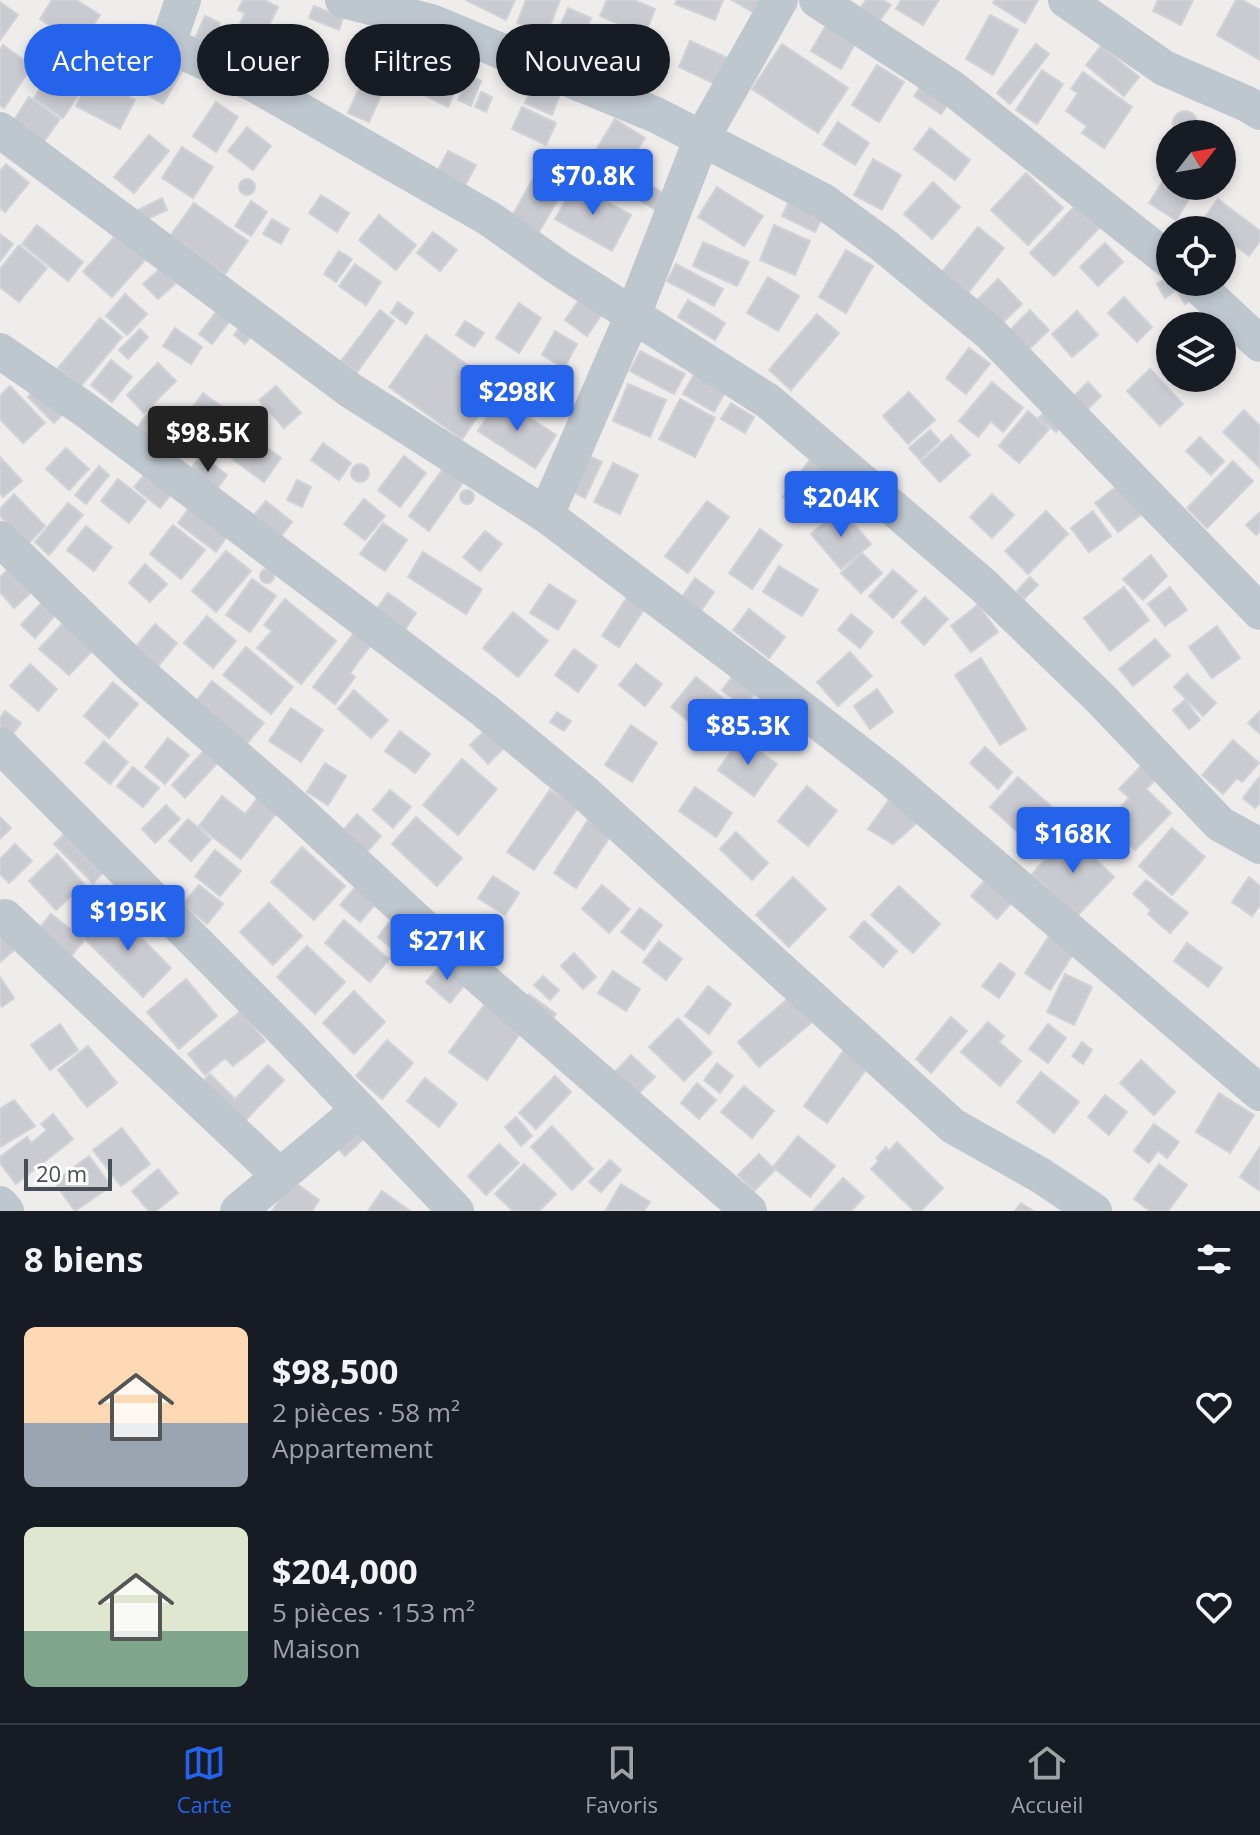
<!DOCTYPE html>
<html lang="fr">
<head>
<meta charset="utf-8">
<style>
	body { margin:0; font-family:"Open Sans",sans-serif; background:#242831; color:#f1f3f6; height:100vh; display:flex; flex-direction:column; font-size:30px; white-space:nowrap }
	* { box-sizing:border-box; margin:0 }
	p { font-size:26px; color:#9ea1a6 }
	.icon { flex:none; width:44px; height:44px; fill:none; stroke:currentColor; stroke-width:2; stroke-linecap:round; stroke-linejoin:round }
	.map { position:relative; height:1211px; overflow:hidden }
	.side { display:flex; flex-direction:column; background:#171b24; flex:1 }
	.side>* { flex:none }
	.top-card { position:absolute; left:24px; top:24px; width:800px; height:72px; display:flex; gap:16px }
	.needle { width:52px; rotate:59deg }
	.controls { position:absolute; left:1156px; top:120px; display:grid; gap:16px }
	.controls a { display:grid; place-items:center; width:80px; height:80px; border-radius:50%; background:#171b24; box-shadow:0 4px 12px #0003; font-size:40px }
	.scale { position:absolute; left:24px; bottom:20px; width:88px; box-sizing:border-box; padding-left:8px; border:4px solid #464f58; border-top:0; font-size:22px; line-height:28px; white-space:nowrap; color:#464f58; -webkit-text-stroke:6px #fff; paint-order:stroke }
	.price { position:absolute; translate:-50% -68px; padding:0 18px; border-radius:8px; background:#2563eb; color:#fff; font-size:26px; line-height:52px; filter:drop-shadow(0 2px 4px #0008) }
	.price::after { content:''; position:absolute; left:50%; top:48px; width:24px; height:18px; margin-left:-12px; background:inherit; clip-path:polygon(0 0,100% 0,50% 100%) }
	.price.selected { background:#222; color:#fff }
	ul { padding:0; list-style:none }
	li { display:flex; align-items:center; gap:24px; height:200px; padding:0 24px }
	li span { display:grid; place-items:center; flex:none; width:224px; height:160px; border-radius:12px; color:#555 }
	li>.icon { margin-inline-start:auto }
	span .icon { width:96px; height:96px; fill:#fffc; stroke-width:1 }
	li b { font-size:34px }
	h2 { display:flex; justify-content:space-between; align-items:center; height:96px; padding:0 24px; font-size:34px }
	.pill { padding:0 28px; border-radius:36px; background:#171b24; box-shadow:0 4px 12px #0003; font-size:28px; line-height:72px }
	.pill.selected { background:#2563eb; color:#fff }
	.menu { display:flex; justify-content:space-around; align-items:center; height:112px; border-top:2px solid #363941; background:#171b24; font-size:22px; color:#9ea1a6 }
	.menu a { display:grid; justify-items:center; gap:4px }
	.menu .selected { color:#2563eb }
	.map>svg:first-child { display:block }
	.building { fill:#cacbd1; stroke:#d1d2d7; stroke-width:2 }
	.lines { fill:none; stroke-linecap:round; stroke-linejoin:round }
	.minor { stroke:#bec6ce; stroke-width:36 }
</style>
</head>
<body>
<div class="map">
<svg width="1260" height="1211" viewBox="0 0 1260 1211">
	<rect width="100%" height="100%" fill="#efecec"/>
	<!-- building -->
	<path class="building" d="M52,0h24l24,15 -21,31 -39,-27z
		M243,0h21l14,7 -24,49 -24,-11 15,-32 -7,-3z
		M466,0h49l-9,20z
		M526,0h34l-13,34 -30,-11z
		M607,0h27l21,9 -10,26 -45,-19z
		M677,0h46l-8,20 -40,-16z
		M732,0h35l-9,15z
		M866,0h17l8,5 -11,15 -19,-13z
		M901,0h38l-16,25 -27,-16z
		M995,0h43l-13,23 -32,-20z
		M1158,0h35l-12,25 -28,-14z
		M1236,0h6l18,10v50l-43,-25z
		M0,2l18,13 -18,25z
		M314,6l29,12 -4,12 -30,-12z
		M568,8l23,10 -18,42 -23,-11z
		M990,15l28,15 -25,45 -27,-16z
		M205,16l15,7 -10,22 -15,-7z
		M828,22l29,18 -16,29 -30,-18z
		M597,26l40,14 -8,21 -40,-15z
		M286,36l35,19 -16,31 -35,-20z
		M690,41l38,17 -11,27 -38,-18z
		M435,44l32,7 -4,21 -33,-7z
		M782,44l66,44 -30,45 -66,-44z
		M1036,44l13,10 -39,50 -13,-11z
		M3,45l29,21 -28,42 -4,-3v-55z
		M136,45l46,26 -19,33 -45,-26z
		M1101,46l38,31 -15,19 -38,-31z
		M877,65l27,17 -25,40 -27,-17z
		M53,70l29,19 -19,29 -29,-20z
		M435,70l24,11 -11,26 -24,-12z
		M1042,70l21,14 -26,40 -21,-14z
		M1083,72l49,35 -28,41 -22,-15 5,-7 -21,-15 12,-18 -7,-4z
		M469,75l12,6 -10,25 -13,-6z
		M90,78l45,22 -15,29 -44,-23z
		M362,81l21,10 -14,31 -21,-9z
		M924,81l28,17 -11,16 -27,-18z
		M533,85l26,12 -7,18 -27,-12z
		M481,92l11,5 -6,15 -11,-5z
		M29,97l31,22 -18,25 -30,-21z
		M216,102l22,15 -22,35 -23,-16z
		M522,107l34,16 -10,22 -34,-16z
		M1173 123a12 12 0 1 1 24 0a12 12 0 1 1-24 0Z
		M615,119l30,19 -29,45 -29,-18z
		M838,122l31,21 -14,22 -32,-20z
		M247,127l24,19 -18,24 -25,-19z
		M930,128l40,32 -15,20 -41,-31z
		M149,135l20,16 -35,42 -20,-16z
		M1222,141l13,11 -13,16z
		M182,147l31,20 -20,31 -31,-20z
		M448,151l28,14 -11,21 -28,-14z
		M873,159l28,16 -19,35 -28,-15z
		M6,164l23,19 -24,29 -5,-4v-37z
		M541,165l27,17 -29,50 -27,-16z
		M1170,170v16h27l-21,34 -27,-17z
		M1026,173l37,35 -35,37 -37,-35z
		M635,177l35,20 -9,16 -35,-21z
		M239 187a8 8 0 1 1 16 0a8 8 0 1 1-16 0Z
		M933,182l27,25 -28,32 -28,-25z
		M575,184l56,31 -19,36 -57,-32z
		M717,187l46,29 -19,30 -46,-29z
		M321,195l28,18 -12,19 -28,-19z
		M162,198l5,12 -28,13 -5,-11z
		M791,198l33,16 -9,18 -33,-16z
		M1218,199l42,32v10l-11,15 -27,-20v-6h-8l-12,-9z
		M251,201l16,11 -16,24 -16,-10z
		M194,203l54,38 -23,33 -54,-39z
		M1075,206l24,22 -45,48 -24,-23z
		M379,215l37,30 -20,25 -37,-30z
		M272,219l17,10 -8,15 -18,-10z
		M37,225l46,37 -15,19 -46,-37z
		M774,225l36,16 -15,34 -35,-15z
		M978,227l26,21 -37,46 -26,-21z
		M433,232l24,18 -17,21 -23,-18z
		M0,234l13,10 -13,17z
		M116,235l29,25 -33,37 -29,-25z
		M703,242l46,20 -12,24 -44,-20z
		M1105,243l18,19 -25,24 -18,-19z
		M19,245l28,23 -28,34 -19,-15v-18z
		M846,250l27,16 -27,47 -27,-16z
		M339,251l13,8 -16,23 -12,-8z
		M355,264l26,18 -15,23 -27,-19z
		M676,264l47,25 -9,17 -47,-25z
		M161,268l14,16 -17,15 -15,-15z
		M1170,275v7h13l11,16 -9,6 -9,-14 -11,8 -8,-14z
		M768,277l31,19 -21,35 -31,-18z
		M998,279l24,25 -25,24 -24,-24z
		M125,294l22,20 -20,21 -21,-19z
		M1124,297l28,30 -15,15 -29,-29z
		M580,299l22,15 -15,22 -22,-16z
		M688,300l37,23 -10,17 -37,-23z
		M398,302l15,11 -7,11 -15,-11z
		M519,303l22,15 -22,35 -23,-15z
		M220,307l13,10 -21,27 -13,-10z
		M380,310l14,11 -37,51 -16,-11z
		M1030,310l19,20 -22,21 -18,-20z
		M1077,311l21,24 -26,22 -20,-23z
		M817,314l22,19 -48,57 -22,-20z
		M100,318l22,19 -42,50 -22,-19z
		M246,319l11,8 -12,17 -11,-9z
		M465,321l19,12 -10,14 -18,-12z
		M175,328l27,19 -11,17 -28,-18z
		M140,329l8,8 -20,22 -9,-9z
		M555,331l22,13 -13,24 -22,-13z
		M426,335l72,52 -36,52 -73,-52z
		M969,348l21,16 -24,30 -20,-16z
		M640,351l45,23 -11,20 -44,-23z
		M111,360l21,17 -20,25 -21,-17z
		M158,363l18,18 -32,32 -17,-18z
		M697,369l31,18 -14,25 -31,-18z
		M1150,369l33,35 -23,22 -33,-35z
		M992,382l31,26 -20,24 -12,-11 -13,16 -19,-16z
		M1088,382l13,14 -15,15 -13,-14z
		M628,384l38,16 -16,37 -37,-16z
		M40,385l26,26 -12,12 -26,-26z
		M10,386l35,37 -22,20 -23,-24v-23z
		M276,386l25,27 -17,15 -25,-28z
		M909,392l26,28 -27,24 -25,-28z
		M203,393l33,24 -19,28 -34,-24z
		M499,398l57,37 -21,33 -57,-37z
		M680,399l35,19 -20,39 -36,-18z
		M731,403l23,14 -9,16 -24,-14z
		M1047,409l17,14 -8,9 -17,-14z
		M1244,410l16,16 -1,41 -36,-35z
		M1028,411l21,18 -30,34 -20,-17z
		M148,413l22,16 -12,16 -21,-17z
		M240,428l41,30 -17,24 -41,-30z
		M930,430l10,11 -20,19 -11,-12z
		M951,435l19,20 -30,27 -19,-20z
		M1200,437l24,24 -13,14 -25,-24z
		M323,443l28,20 -12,17 -28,-20z
		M66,448l23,21 -20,21 -23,-21z
		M201,455l26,20 -13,18 -26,-20z
		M587,455l15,7 -17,36 -16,-8z
		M404,456l22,17 -26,34 -22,-17z
		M0,457l22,24 -19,16 -3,-4z
		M812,457l26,19 -29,40 -26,-19z
		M1233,461l20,20 -46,47 -20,-20z
		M613,463l25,12 -18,39 -26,-12z
		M351 473a9 9 0 1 1 18 0a9 9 0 1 1-18 0Z
		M99,466l10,9 -23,29 -11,-9z
		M445,466l19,15 -35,50 -20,-15z
		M151,467l25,21 -16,20 -26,-21z
		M118,479l28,22 -17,22 -28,-22z
		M297,480l14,7 -9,20 -15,-7z
		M1120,484l23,29 -25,19 -23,-29z
		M460 497a7 7 0 1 1 14 0a7 7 0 1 1-14 0Z
		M14,494l31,32 -17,18 -28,-28v-7z
		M992,494l22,21 -22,23 -22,-21z
		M364,499l21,17 -20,24 -21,-16z
		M266,501l26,21 -15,19 -27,-21z
		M707,501l22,16 -41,56 -23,-17z
		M68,503l15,12 -34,40 -14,-13z
		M192,504l38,28 -14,20 -38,-29z
		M840,508l31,36 -30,25 -30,-35z
		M1046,511l22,23 -40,40 -23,-23z
		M1093,511l18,25 -22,16 -18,-24z
		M1260,512v19l-4,4 -10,-10z
		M383,523l24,17 -22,31 -25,-17z
		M173,525l32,25 -24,29 -31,-25z
		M86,526l26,21 -18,24 -27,-21z
		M760,529l22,16 -30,44 -23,-16z
		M485,531l17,13 -22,27 -17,-14z
		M226,551l25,20 -35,41 -24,-21z
		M423,552l59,37 -16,25 -58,-37z
		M862,553l20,20 -21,20 -20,-20z
		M1151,555l16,21 -24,24 -20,-21z
		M145,564l22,20 -17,18 -21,-19z
		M13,565l22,24 -21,19 -14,-16v-15z
		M779,566l39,24 -16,26 -39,-24z
		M260 576a7 7 0 1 1 14 0a7 7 0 1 1-14 0Z
		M893,570l24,21 -24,27 -24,-22z
		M1030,577l8,8 -14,14 -7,-8z
		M695,578l19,14 -15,22 -19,-14z
		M252,579l24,17 -26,36 -24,-17z
		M549,584l27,17 -18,29 -28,-17z
		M1124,587l25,33 -39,31 -26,-33z
		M1170,587l17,23 -22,16 -17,-22z
		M631,591l18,11 -30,45 -17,-11z
		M388,593l28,20 -17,26 -29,-20z
		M925,597l23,22 -24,26 -23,-23z
		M285,599l51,42 -35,43 -44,-36 15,-17 -8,-6z
		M44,600l13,13 -22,25 -14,-13z
		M978,605l20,27 -27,20 -20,-26z
		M749,609l36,28 -16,21 -36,-28z
		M513,612l35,29 -30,36 -35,-29z
		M851,614l22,18 -13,16 -22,-18z
		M207,616l29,25 -23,27 -29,-25z
		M63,623l30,27 -24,25 -30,-26z
		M155,624l22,19 -21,26 -23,-19z
		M1217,626l23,32 -28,20 -23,-31z
		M354,633l16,13 -20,27 5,4 -20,27 -22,-17z
		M1155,639l15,17 -37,30 -14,-17z
		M246,647l47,40 -22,27 -48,-39z
		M574,649l23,17 -19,26 -23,-17z
		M850,652l22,24 -34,30 -21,-24z
		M981,658l45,71 -26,16 -45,-70z
		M30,664l27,25 -19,22 -28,-25z
		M636,664l26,20 -17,22 -26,-21z
		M738,669l22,17 -16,21 -22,-17z
		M1187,674l29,29 -13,13 -29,-29z
		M696,677l50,40 -24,31 -51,-41z
		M212,681l52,42 -20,24 -51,-42z
		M113,682l25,22 -29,34 -25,-22z
		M877,689l16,23 -23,17 -16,-23z
		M354,690l34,30 -17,18 -33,-29z
		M1185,700l15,20 -11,9 -16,-19z
		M291,708l32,22 -22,32 -32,-21z
		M5,711l16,12 -11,15 -10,-8v-12z
		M1260,711v23l-12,-11z
		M557,712l14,9 -7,10 -14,-9z
		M631,725l26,18 -25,39 -27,-17z
		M488,728l18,18 -18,18 -18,-19z
		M400,731l30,23 -15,19 -30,-22z
		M168,738l21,17 -24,29 -20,-17z
		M741,738l36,26 -23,32 -36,-26z
		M1233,740l26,23 -17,19 -5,-4 -14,16 -21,-19z
		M104,741l24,21 -18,22 -25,-21z
		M211,743l13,13 -39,42 -13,-13z
		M985,747l27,25 -14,17 -28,-26z
		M462,759l35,30 -39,46 -35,-30z
		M325,763l21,13 -18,29 -21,-13z
		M1143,764l14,14 -11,11 25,24 -36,37 -29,-27 23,-25 -10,-9z
		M133,767l26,21 -16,19 -26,-21z
		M1260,776v27l-5,5 -12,-10z
		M1018,777l33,29 -28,31 -33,-30z
		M807,786l30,25 -29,35 -30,-25z
		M695,787l37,26 -16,24 -37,-26z
		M390,790l21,17 -18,21 -20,-18z
		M550,790l27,19 -43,61 -27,-18z
		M262,792l19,15 -40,52 -42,-33 23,-30 23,18z
		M891,797l27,25 -25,22 -25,-15z
		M166,805l14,14 -25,24 -13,-14z
		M1054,811l18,16 -30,32 -17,-16z
		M357,814l24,22 -16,18 -24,-21z
		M0,817l11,11 -11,11z
		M416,817l46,41 -25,28 -45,-42z
		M188,819l23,20 -20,22 -22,-20z
		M588,820l23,15 -35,53 -22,-15z
		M73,825l39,39 -19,19 -39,-39z
		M1172,828l33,29 -33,38 -33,-29z
		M736,832l32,31 -16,17 -32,-31z
		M1069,834l45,43 -37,39 -45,-42z
		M15,844l17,17 -23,22 -9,-9v-15z
		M302,847l43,39 -31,34 -43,-38z
		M215,850l26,21 -21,25 -25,-20z
		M57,854l27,30 -28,26 -27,-29z
		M493,876l26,17 -14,22 -27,-17z
		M793,877l33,32 -37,38 -33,-32z
		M1249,877l11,9v19l-8,11 -20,-14z
		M987,878l26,23 -16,18 -26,-23z
		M1146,880l42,33 -18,20 -22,-19 3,-4 -18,-16z
		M358,884l20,17 -18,21 -20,-17z
		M199,885l24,19 -16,20 -24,-20z
		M602,885l28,24 -21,24 -27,-24z
		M899,886l41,38 -27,29 -42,-38z
		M269,903l33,33 -29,29 -33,-33z
		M640,908l22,17 -18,25 -23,-18z
		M113,909l58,59 -28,29 -59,-59z
		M51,914l33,26 -19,24 -33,-27z
		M394,916l18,13 -17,22 -17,-14z
		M344,920l45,39 -19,23 -45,-39z
		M864,921l33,30 -14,16 -33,-30z
		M0,926l18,21 -18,15z
		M1049,936l25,17 -24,37 -25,-17z
		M659,941l23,18 -16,21 -23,-18z
		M1187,943l35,25 -14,19 -34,-26z
		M307,946l38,36 -30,32 -38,-37z
		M574,953l22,24 -13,12 -22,-23z
		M443,962l24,20 -17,21 -24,-21z
		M1000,963l15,11 -16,24 -17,-12z
		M613,971l27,18 -14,22 -28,-18z
		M1065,974l27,13 -18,38 -27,-13z
		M543,976l16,14 -9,10 -16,-15z
		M0,977l14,21 -12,9 -2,-3z
		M186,979l31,37 -38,33 -32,-37z
		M708,986l23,18 -22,30 -24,-18z
		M354,991l31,31 -31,32 -31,-31z
		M529,994l27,20 -6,8 -27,-20z
		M792,995l21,26 -54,46 -21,-25z
		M485,1004l37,27 -35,49 -38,-28z
		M241,1011l24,30 -32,25 -8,-8 -20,17 -17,-21z
		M951,1017l16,14 -36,42 -15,-14z
		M678,1018l34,35 -28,28 -35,-34z
		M988,1022l16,14 -5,6 22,19 -21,25 -39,-34z
		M60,1024l18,26 -28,20 -19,-25z
		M1048,1024l18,14 -18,25 -19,-14z
		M387,1040l26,23 -31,36 -26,-23z
		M1082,1042l10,8 -9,14 -11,-8z
		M88,1046l29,37 -30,24 -29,-37z
		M844,1050l24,17 -41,56 -23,-17z
		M631,1055l24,22 -17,17 -23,-22z
		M1141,1060l34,32 -21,23 -34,-32z
		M717,1063l16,13 -13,17 -16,-13z
		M268,1065l16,15 -44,46 -41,-40 11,-12 25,25z
		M1041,1072l38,30 -25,31 -37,-31z
		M555,1076l16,16 -35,37 -17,-16z
		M425,1078l32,26 -18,23 -32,-26z
		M697,1083l19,17 -17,19 -18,-16z
		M744,1086l30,25 -22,27 -31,-26z
		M1219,1093l35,22 -24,38 -34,-21z
		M1105,1095l22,17 -18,23 -21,-18z
		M14,1100l21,26 -35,21v-38z
		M53,1114l20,25 -57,45 -16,-21v-6l27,-20 4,6 16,-13 -6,-6z
		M516,1117l16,19 -11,10 -16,-19z
		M356,1120l13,14 -24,22 -13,-14z
		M1154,1124l25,18 -12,16 -9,-7 -9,12 -15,-12z
		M552,1126l41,43 -21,21 -41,-43z
		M122,1128l28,36 -29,22 -28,-36z
		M798,1136l37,30 -25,31 -37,-30z
		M897,1142l46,46 -22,23h-7l-43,-42 8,-8 -3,-3 10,-11 3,4z
		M499,1144l20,19 -33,32 -18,-19z
		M1260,1147v44l-20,-14z
		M759,1154l16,16 -21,21 -16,-16z
		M89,1156l22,30 -36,25 -21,-29z
		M610,1160l11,10 -20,22 -12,-10z
		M524,1164l32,30 -17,17h-26l-18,-17z
		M1159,1164l28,21 -19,26h-18l-16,-12z
		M158,1169l20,24 -22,18h-7l-17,-20z
		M843,1178l21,19 -13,14h-38z
		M293,1181l26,19 -7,11h-40z
		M621,1184l29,18 -6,9 -38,-1z
		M382,1191l28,20h-42z
		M1021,1203l12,8h-18z"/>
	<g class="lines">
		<!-- minor -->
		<path class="minor" d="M183,0l-13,38 9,12 75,34 236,135 69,49 209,133 215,184 117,113 120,126 40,22
			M343,0l88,22 225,93 167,86 59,43 108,89 270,279
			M817,0l135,88 218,173
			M1066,0l98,68 83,36 13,8
			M0,130l350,260 196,125 225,170 117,91 372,317
			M1194,282l66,62
			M0,351l87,60 398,300 101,83 367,332 87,49 54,36
			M546,515l87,-200 69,-177 78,-138
			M0,539l136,131 159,138 151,140 303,263
			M0,745l287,289 169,177
			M5,917l275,259
			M0,1204l6,7
			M238,1211l121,-101"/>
	</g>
</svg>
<div class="controls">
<a><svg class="needle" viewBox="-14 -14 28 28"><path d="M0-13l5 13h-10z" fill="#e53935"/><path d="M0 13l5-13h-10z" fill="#9ea1a6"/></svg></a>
<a><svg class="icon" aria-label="locate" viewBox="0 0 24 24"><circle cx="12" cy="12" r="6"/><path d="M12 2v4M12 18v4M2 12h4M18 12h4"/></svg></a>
<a><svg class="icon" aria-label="layers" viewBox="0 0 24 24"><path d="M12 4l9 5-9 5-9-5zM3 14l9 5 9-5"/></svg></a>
</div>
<div class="scale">20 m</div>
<b class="price" style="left:593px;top:217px">$70.8K</b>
<b class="price" style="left:517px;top:433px">$298K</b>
<b class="price selected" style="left:208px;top:474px">$98.5K</b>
<b class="price" style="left:841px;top:539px">$204K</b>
<b class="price" style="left:748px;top:767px">$85.3K</b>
<b class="price" style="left:1073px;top:875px">$168K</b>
<b class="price" style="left:128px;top:953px">$195K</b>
<b class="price" style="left:447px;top:982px">$271K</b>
<div class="top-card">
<a class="pill selected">Acheter</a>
<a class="pill">Louer</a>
<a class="pill">Filtres</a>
<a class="pill">Nouveau</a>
</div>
</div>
<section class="side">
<h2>8 biens<svg class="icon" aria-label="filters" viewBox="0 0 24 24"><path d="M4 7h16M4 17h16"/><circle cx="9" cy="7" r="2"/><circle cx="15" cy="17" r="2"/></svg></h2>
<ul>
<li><span style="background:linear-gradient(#ffd9b3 60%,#9aa5b1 0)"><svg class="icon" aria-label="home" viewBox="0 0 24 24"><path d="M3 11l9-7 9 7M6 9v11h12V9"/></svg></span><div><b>$98,500</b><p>2 pièces · 58 m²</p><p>Appartement</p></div><svg class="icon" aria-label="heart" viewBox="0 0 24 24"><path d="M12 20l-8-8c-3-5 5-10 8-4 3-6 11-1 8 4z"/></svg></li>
<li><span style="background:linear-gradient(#dfe7d0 65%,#7fa58c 0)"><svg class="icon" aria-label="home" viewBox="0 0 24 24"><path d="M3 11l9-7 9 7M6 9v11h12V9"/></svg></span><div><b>$204,000</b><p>5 pièces · 153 m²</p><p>Maison</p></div><svg class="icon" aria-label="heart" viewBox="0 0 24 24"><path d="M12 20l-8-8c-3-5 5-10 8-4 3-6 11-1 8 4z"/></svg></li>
</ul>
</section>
<nav class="menu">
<a class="selected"><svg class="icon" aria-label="map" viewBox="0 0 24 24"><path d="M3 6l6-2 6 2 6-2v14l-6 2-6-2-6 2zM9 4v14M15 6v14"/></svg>Carte</a>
<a><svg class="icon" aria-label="saved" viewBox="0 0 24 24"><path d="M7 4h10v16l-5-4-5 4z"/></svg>Favoris</a>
<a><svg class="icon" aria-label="home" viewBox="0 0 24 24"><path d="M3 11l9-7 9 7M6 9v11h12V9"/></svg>Accueil</a>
</nav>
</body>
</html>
